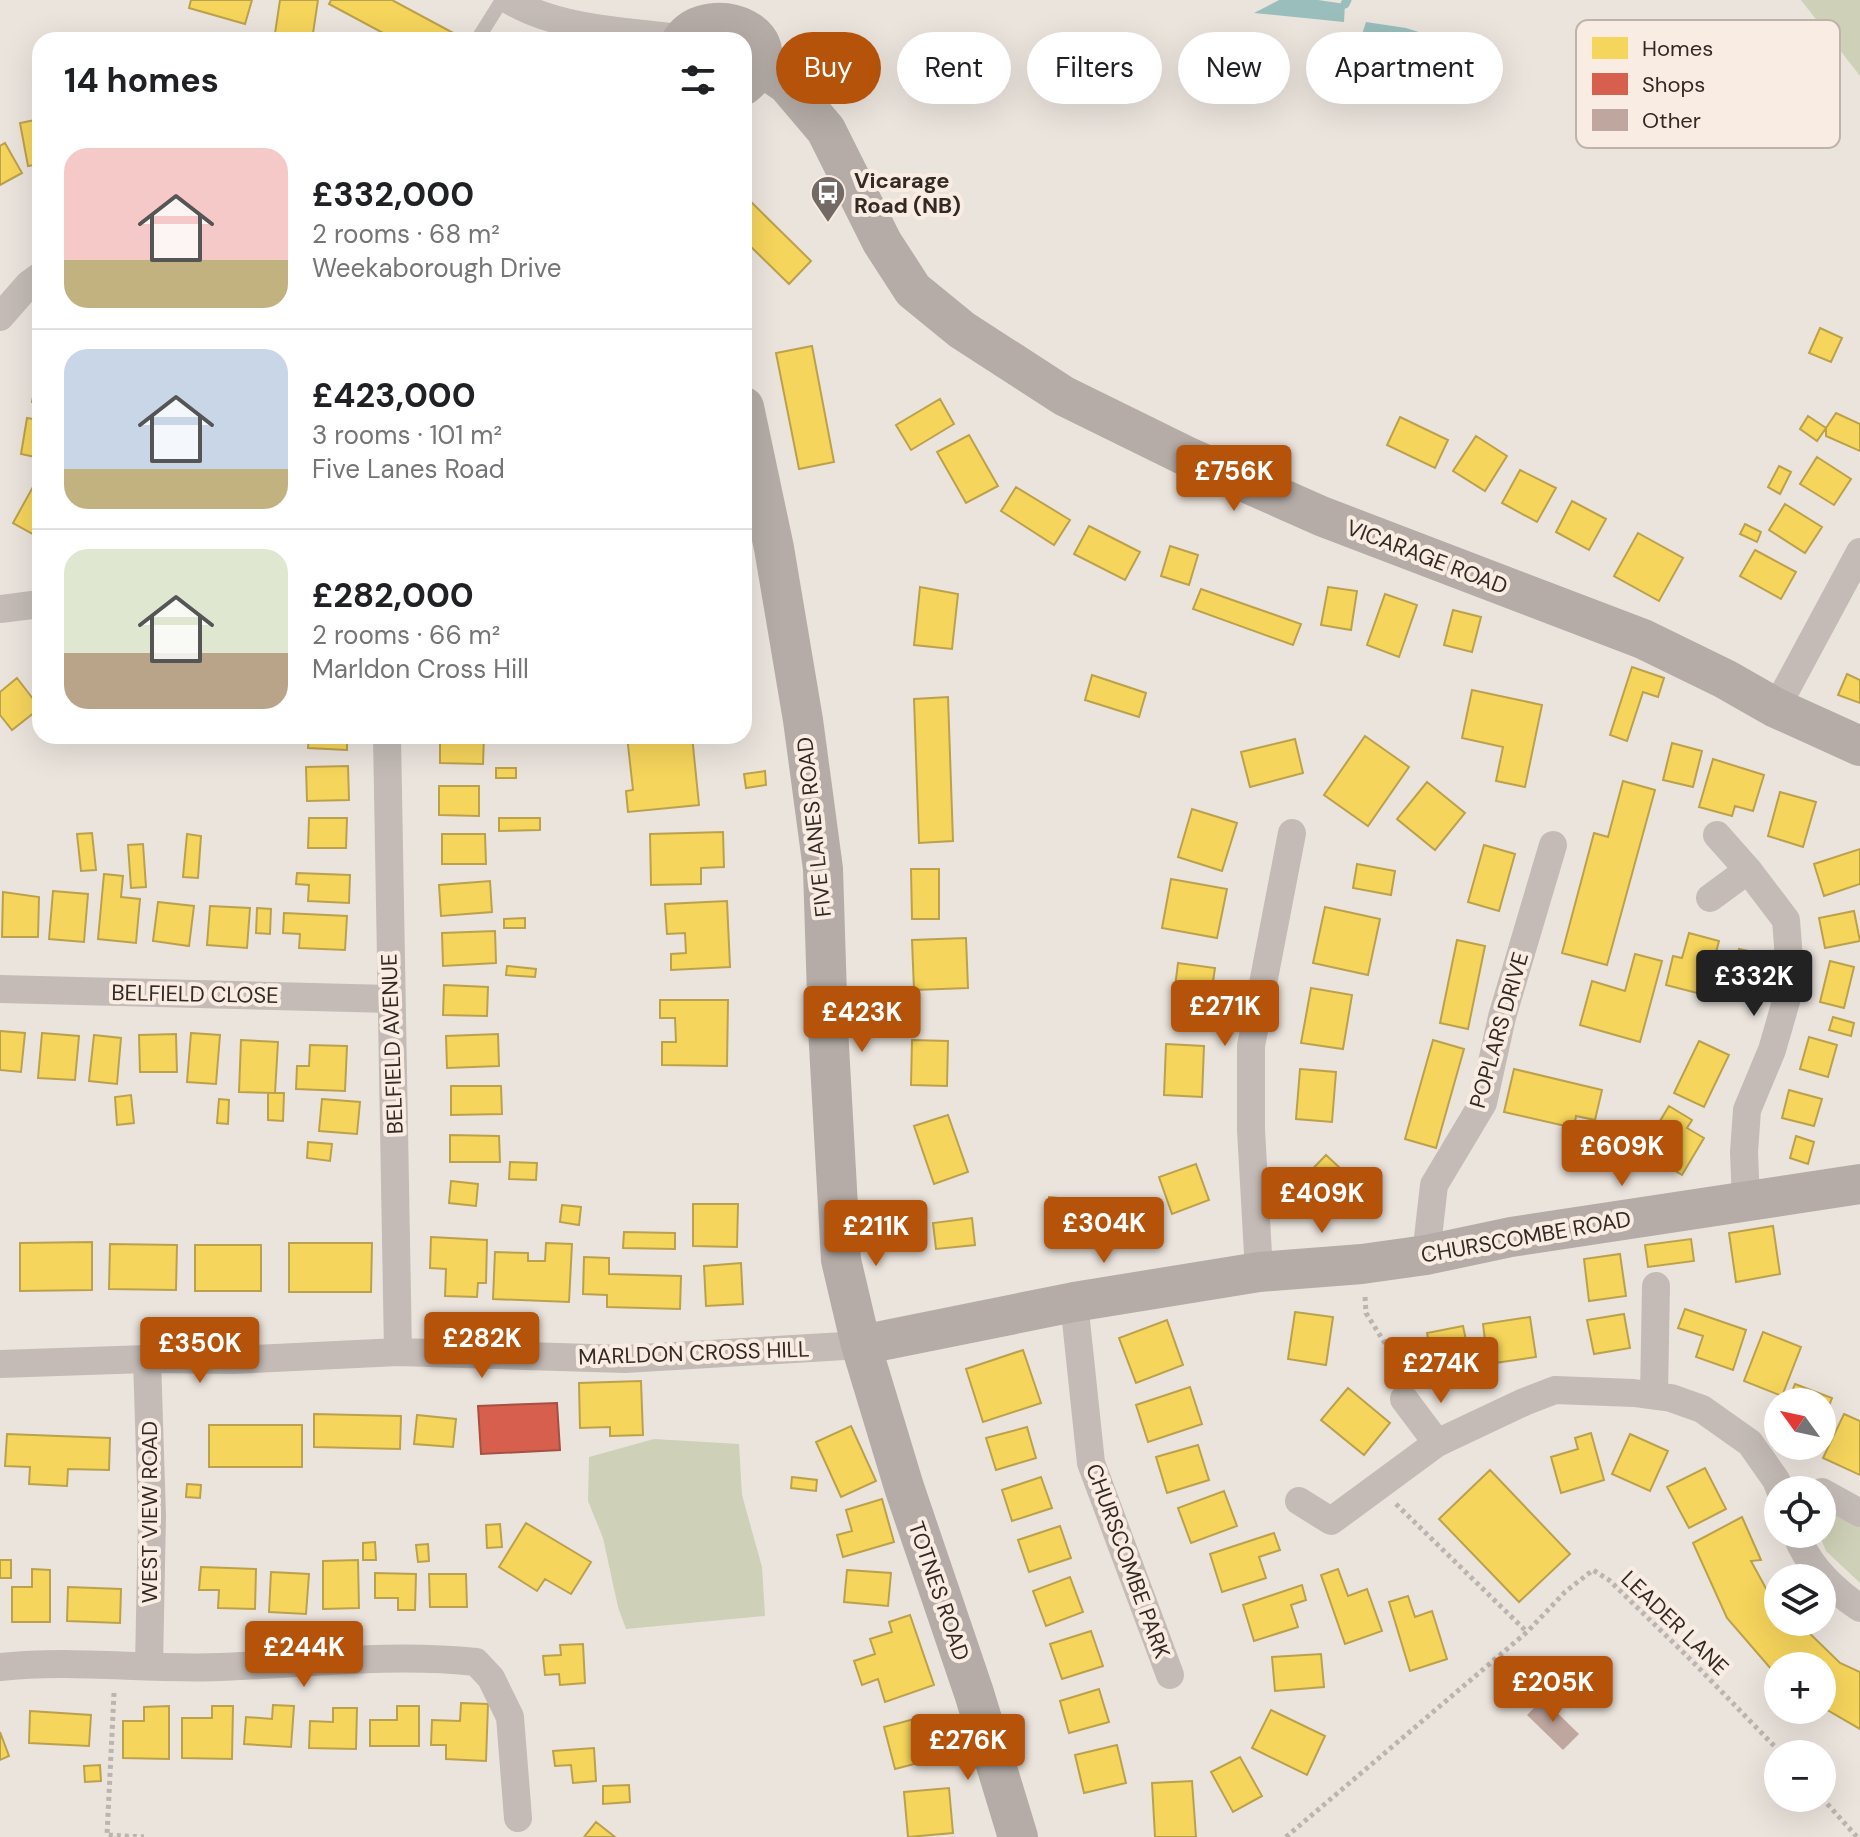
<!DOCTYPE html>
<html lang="en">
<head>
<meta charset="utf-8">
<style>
	body { margin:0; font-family:"DM Sans",sans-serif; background:#f2f2f2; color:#202124; height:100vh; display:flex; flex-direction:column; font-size:30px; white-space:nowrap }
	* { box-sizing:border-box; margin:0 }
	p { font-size:26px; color:#757577 }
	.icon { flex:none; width:44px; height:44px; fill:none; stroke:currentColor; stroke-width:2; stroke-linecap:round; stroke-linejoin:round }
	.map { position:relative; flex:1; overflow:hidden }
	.side { position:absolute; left:32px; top:32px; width:720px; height:712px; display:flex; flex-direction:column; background:#fff; border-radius:24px; box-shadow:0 8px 32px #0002 }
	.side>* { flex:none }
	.hud { position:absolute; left:776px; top:32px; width:760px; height:72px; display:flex; gap:16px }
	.needle { width:52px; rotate:303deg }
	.controls { position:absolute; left:1764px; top:1388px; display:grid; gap:16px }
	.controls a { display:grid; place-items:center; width:72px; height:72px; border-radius:50%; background:#fff; box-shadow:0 8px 32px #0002; font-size:40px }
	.price { position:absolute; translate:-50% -68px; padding:0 18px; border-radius:8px; background:#b45309; color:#fff; font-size:26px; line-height:52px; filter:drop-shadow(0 2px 4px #0008) }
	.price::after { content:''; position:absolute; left:50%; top:48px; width:24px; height:18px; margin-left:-12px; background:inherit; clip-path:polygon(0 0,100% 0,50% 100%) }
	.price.current { background:#222; color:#fff }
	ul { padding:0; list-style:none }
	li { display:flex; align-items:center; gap:24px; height:200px; padding:0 32px }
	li+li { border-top:2px solid #e0e0e0 }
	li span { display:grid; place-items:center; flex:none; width:224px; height:160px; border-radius:24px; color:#555 }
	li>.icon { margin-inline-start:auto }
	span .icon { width:96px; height:96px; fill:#fffc; stroke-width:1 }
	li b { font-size:34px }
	h2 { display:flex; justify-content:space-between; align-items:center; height:96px; padding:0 32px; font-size:34px }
	.tag { padding:0 28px; border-radius:36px; background:#fff; box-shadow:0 8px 32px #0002; font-size:28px; line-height:72px }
	.tag.current { background:#b45309; color:#fff }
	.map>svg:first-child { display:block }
	.green { fill:#ced0b7 }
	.water { fill:#99bebb }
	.homes { fill:#f6d55c; stroke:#bca14c; stroke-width:2 }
	.shops { fill:#d6604d; stroke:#a55041; stroke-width:2 }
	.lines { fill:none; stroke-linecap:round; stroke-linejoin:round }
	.stream { stroke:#99bebb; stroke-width:9 }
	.building { fill:#bfa69f }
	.path { stroke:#bdb4af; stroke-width:5; stroke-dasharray:4 4; stroke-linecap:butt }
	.lane { stroke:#c4bbb6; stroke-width:14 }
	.street { stroke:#c4bbb6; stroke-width:28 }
	.secondary { stroke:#b5aca7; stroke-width:40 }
	.labels { text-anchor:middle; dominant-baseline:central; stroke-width:8; stroke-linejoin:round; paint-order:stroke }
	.poi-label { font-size:22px; font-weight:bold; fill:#342925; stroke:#f9ede3; text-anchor:start }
	.street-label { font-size:22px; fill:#342925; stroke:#f9ede3 }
	.key { fill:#f9ede3; stroke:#beb2aa; stroke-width:2 }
	.key-label { font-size:22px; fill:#342925 }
</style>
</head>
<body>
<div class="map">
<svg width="1860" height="1837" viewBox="0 0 1860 1837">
	<rect width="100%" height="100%" fill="#ebe4dd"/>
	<!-- green -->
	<path class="green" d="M1801,0h59v76z
		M654,1439l85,5 3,51 20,72 3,49 -139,13 -8,-22 -15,-69 -15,-37 1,-44z
		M1822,1508l38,18v57l-34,-32 -7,-17h3z"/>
	<!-- water -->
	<path class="water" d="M1279,0h39l27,4 -1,18 -90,-9z
		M1366,22l40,6 60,19 -2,11 -62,-1 -45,-7z"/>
	<!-- homes -->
	<path class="homes" d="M191,0h61l-7,24 -56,-16z
		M280,0h38l-6,40h-38z
		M331,0h61l65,35 -3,5h-58l-67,-36z
		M40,119v45l-12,2 -8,-43z
		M5,143l17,30 -22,12v-39z
		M744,195l67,66 -22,23 -45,-44z
		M1820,328l22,10 -11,24 -22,-9z
		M812,346l22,116 -35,7 -23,-116z
		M39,367h1v36l-8,-1z
		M940,399l14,25 -43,26 -15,-25z
		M1836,413l24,11v27l-34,-15v-8z
		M1808,416l18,12 -9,13 -17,-12z
		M1400,417l48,23 -13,28 -48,-23z
		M27,418l13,2v38l-19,-4z
		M969,435l29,51 -32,17 -29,-51z
		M1476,436l31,20 -22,35 -32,-20z
		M1817,457l34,22 -17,26 -34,-21z
		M1779,466l12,6 -11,22 -12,-7z
		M1520,470l36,18 -19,34 -35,-19z
		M34,485l6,3v50l-27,-15z
		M1016,487l54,33 -16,25 -53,-34z
		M1572,501l34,18 -17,31 -33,-18z
		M1785,504l37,23 -17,26 -36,-23z
		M1745,524l16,8 -4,10 -17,-8z
		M1089,526l51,26 -15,28 -51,-26z
		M1638,533l45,25 -24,43 -45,-25z
		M1170,546l28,9 -9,30 -28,-9z
		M1755,550l41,22 -15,27 -41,-23z
		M920,587l38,7 -6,55 -38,-4z
		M1328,587l29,4 -6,39 -30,-5z
		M1201,589l100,35 -8,21 -100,-36z
		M1385,594l32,11 -18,52 -32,-12z
		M1453,610l28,7 -9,35 -28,-7z
		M1632,667l32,11 -6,19 -15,-5 -16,49 -17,-6z
		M1847,674l13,6v23l-22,-8z
		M1092,675l54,18 -7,24 -54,-17z
		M17,678l23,30 -28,22 -12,-15v-23z
		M1472,690l70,15 -17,82 -29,-6 7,-34 -41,-9z
		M948,697l5,144 -34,2 -5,-144z
		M309,736h38v14l-39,-2z
		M440,736h44l-1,28 -43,-1z
		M627,736h65l7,69 -71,7 -2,-21 7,-1z
		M1365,736l44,31 -41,59 -44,-31z
		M1295,739l8,34 -53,14 -9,-35z
		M1672,743l30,8 -9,36 -30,-7z
		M1713,759l51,16 -11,36 -18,-5 -3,10 -33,-9z
		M348,766l1,34 -42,1 -1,-34z
		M496,768h20v10h-20z
		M765,771l1,14 -20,3 -2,-14z
		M1623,781l32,9 -48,175 -45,-12 32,-120 14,4z
		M1427,782l38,31 -30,37 -38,-31z
		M439,786h40v30l-40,-1z
		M1780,792l36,10 -13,45 -35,-11z
		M1192,809l45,14 -15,48 -44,-14z
		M309,818h38l-1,30h-38z
		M499,818h41v12l-41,1z
		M723,832l1,35 -23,1v16l-50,1 -1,-51z
		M92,833l4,37 -15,1 -4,-37z
		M187,834l14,2 -3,42 -15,-1z
		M442,834h43l1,30h-44z
		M143,844l3,43 -15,1 -3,-43z
		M1484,845l31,9 -16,57 -31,-9z
		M1860,849v35l-36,12 -10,-32z
		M1357,864l38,7 -4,24 -38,-7z
		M911,869h28v50h-27z
		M297,873l53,2 -1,28 -41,-2 1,-16 -13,-1z
		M104,874l19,2 -2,21 19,2 -4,44 -38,-4z
		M1171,879l56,10 -10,49 -55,-10z
		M490,881l2,31 -51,4 -2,-31z
		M53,891l35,3 -4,48 -35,-3z
		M3,892l36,5 -1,40h-36z
		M727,901l3,66 -59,3v-16l15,-1 -1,-20 -18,1 -2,-30z
		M158,902l36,4 -5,40 -36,-5z
		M210,906l40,2 -3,40 -40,-3z
		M1325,907l55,12 -12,56 -55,-12z
		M257,908l14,1 -1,25 -14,-1z
		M1854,911l6,30 -35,7 -6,-30z
		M284,913l63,3 -2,34 -46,-2 1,-14 -17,-1z
		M525,918v10h-21v-9z
		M495,931l1,32 -53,3 -1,-33z
		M1689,933l30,8 -14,54 -39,-10 7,-29 9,2z
		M966,938l2,50 -54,2 -2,-50z
		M1457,940l28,6 -17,83 -28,-6z
		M1739,949l33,7 -11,48 -45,-10 7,-34 12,3z
		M1635,954l27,7 -22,81 -60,-17 12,-44 33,10z
		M1830,961l24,6 -10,41 -24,-6z
		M1178,963l37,5 -7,47 -36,-4z
		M507,966l29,3 -1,8 -29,-2z
		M444,985l44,2 -1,29 -44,-1z
		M1311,988l41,7 -9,54 -42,-6z
		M660,1000h68l-1,66 -65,-1v-23h14l-1,-24h-15z
		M1833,1017l21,6 -3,13 -22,-6z
		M0,1031l25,2 -4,39 -21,-2z
		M42,1033l37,3 -4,44 -37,-2z
		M191,1033l29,2 -4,49 -29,-2z
		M176,1034l1,38h-37l-1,-37z
		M498,1034l1,32 -52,2 -1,-32z
		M94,1035l27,3 -4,46 -28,-3z
		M1809,1037l28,8 -9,32 -28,-8z
		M241,1040l37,2 -3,51 -36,-1z
		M912,1040l36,1 -1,45 -36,-1z
		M1433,1040l31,9 -28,99 -31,-9z
		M1699,1041l30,14 -25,52 -30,-14z
		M1166,1044l38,2 -2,51 -38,-2z
		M310,1045l37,1 -2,45 -49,-2 1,-23h12z
		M1300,1069l36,3 -4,50 -36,-3z
		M1514,1069l88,21 -7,30 -19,-4 -2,12 -70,-16z
		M451,1086h50l1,28 -51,1z
		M1789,1090l33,9 -8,27 -32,-8z
		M268,1093h16l-1,28 -15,-1z
		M131,1095l3,28 -17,2 -2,-28z
		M219,1099l10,1 -1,24 -11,-1z
		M322,1099l38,3 -3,32 -38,-3z
		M1669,1106l23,14 -5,8 17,10 -22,37 -40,-24z
		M948,1115l20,57 -34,12 -20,-58z
		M450,1135l49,1 1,26h-50z
		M1796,1136l18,6 -6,22 -18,-6z
		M308,1142l24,2 -2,17 -23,-3z
		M1326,1155l29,27 -27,28 -29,-27z
		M510,1162l27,1 -1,17 -27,-1z
		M1196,1164l13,36 -37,14 -13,-37z
		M451,1181l27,3 -2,22 -27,-3z
		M1049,1197l80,9 -3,27 -79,-8z
		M693,1204h45l-1,43 -44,-1z
		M562,1205l19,2 -2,18 -19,-3z
		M972,1218l3,27 -39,4 -3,-26z
		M1773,1226l7,48 -44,8 -7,-49z
		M624,1232l51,1v16l-52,-1z
		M431,1237l56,3 -1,43h-8l-1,14 -32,-1 1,-27 -16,-1z
		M1691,1239l3,22 -46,6 -3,-22z
		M92,1242v48l-72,1v-48z
		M289,1243h83l-1,49h-82z
		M546,1243l26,1 -3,58 -76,-3 2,-47 33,1v8h17z
		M110,1244l67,1 -1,45 -67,-1z
		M195,1245h66v46h-66z
		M1620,1254l6,42 -37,5 -5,-42z
		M584,1257l25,1v16l72,2 -1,33 -73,-2v-12l-24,-1z
		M741,1263l2,41 -37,2 -2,-40z
		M1685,1309l61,21 -13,40 -37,-13 7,-21 -25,-8z
		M1295,1312l38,5 -7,48 -38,-6z
		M1624,1314l6,34 -36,6 -7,-34z
		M1530,1317l6,40 -48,7 -5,-40z
		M1167,1320l16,45 -47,18 -17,-45z
		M1463,1326l10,47 -37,7 -9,-47z
		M1763,1332l38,15 -19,49 -38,-15z
		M1023,1350l18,53 -58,19 -17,-53z
		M641,1381l2,54 -33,1v-9l-30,1 -1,-45z
		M1795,1384l37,14 -10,26v-22h-34z
		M1190,1387l12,37 -54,18 -12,-37z
		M1348,1388l42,35 -26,32 -43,-35z
		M314,1414l87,2 -1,33 -86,-2z
		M1844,1414l16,7v54l-37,-17z
		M417,1415l39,4 -3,28 -39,-3z
		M209,1425h93v42h-93z
		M851,1426l25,55 -35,16 -25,-55z
		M1027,1427l9,31 -40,12 -10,-32z
		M1591,1433l13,47 -43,13 -10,-36 27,-8 -3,-11z
		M7,1434l103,4 -1,32 -41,-1 -1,17 -38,-2 1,-17 -25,-1z
		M1630,1434l38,17 -18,40 -38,-17z
		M1198,1445l11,35 -42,13 -11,-36z
		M1705,1468l21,41 -37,19 -22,-41z
		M1490,1470l80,84 -51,48 -80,-83z
		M792,1477l25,3 -1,11 -25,-3z
		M1041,1477l11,31 -40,13 -10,-31z
		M187,1484l14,1 -1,13 -14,-1z
		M1224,1491l13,35 -46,17 -13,-35z
		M882,1499l12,43 -51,15 -6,-22 15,-4 -6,-21z
		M1742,1517l19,43 -10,1 18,33 9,9v19h20l42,41 20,9v57l-38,-22v-41h-44v11l-51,-59 -34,-75z
		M526,1523l65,39 -20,32 -26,-15 -8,12 -38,-24z
		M500,1524l2,23 -15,1 -1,-23z
		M1060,1526l11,32 -42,14 -11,-32z
		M1274,1533l6,17 -21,7 7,21 -44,14 -12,-38z
		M375,1542l1,18h-13v-17z
		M428,1544l1,17 -11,1 -2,-17z
		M0,1560h11v18h-11z
		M358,1560l1,48 -36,1v-48z
		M201,1567l55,2 -1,40 -37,-1 1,-18h-20z
		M32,1569l18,1v52h-38v-35h20z
		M1338,1569l10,27 19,-7 15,42 -37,13 -24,-69z
		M847,1570l44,3 -3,33 -44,-4z
		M271,1572l38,2 -3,40 -37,-2z
		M375,1573l41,1 -1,36h-17v-12h-23z
		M429,1574h37l1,33h-37z
		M1070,1577l13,35 -37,14 -13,-35z
		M1302,1585l4,15 -15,5 7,22 -44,14 -11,-36z
		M68,1587l53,2 -1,34 -53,-2z
		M1408,1596l7,21 17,-6 15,48 -37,12 -21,-69z
		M910,1615l24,70 -49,17 -7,-23 -16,6 -8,-24 21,-7 -5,-15 22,-7 -3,-10z
		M1091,1631l12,35 -41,13 -12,-35z
		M583,1644l2,39 -25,2 -1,-11 -14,1 -2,-19 18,-1 -1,-10z
		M1321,1654l3,33 -49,4 -3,-34z
		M1099,1689l10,33 -40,11 -9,-32z
		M461,1703l27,1 -2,57 -40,-2v-14h-15l1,-25 28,1z
		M273,1705l21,1 -3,41 -47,-3 2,-27 26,2z
		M169,1706v53l-46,-1v-37h21v-14z
		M212,1706h21l-1,53 -50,-1v-40h30z
		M397,1706h22v40h-49v-26h27z
		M333,1708h24l-1,41 -47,-1 1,-27 23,1z
		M1271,1710l54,26 -18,39 -55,-27z
		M30,1711l61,4 -2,31 -60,-3z
		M926,1716l11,42 -42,11 -11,-42z
		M0,1732l9,24 -9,4z
		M1117,1745l9,38 -42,10 -9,-38z
		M594,1748l2,33 -23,2 -2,-18 -16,1 -2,-15z
		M1240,1757l22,39 -29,16 -22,-40z
		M100,1765l1,16 -16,1 -1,-16z
		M1192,1781l4,56h-41l-3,-54z
		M629,1785l1,17 -27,2v-18z
		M949,1788l4,45 -45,4 -4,-45z
		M596,1822l19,15h-31z"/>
	<!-- shops -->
	<path class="shops" d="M557,1403l3,47 -79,4 -3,-48z"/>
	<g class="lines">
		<!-- stream -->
		<path class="stream" d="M1345,4l2,-4"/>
	</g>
	<!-- building -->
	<path class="building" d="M1543,1699l36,35 -16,16 -36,-35z"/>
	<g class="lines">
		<!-- path -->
		<path class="path" d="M1365,1297l1,16 37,59
			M1396,1504l131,128
			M114,1693l-7,142 37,2
			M1822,1798l35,39
			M1286,1837l241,-205 38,-40 28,-22 16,10 83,81 90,93"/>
		<!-- lane -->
		<path class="lane" d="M477,40l25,-40"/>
		<!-- street -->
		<path class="street" d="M509,0c47,29 118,32 173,38
			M0,317l29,-33 11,-8
			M0,609l40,-5
			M1776,708l84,-156
			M387,736l11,616
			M1717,835l31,35 38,50 5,64 -19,66 -25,60 -3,42 2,50
			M1710,898l38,-28
			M0,989l390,10
			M1426,1255l8,-70 49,-82 19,-86 51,-172
			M1259,1272l-8,-142v-84l41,-213
			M1074,1302l17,161 79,212
			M147,1359l5,157 -3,150
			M0,1364l147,-5 87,1 164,-8 227,7 236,-14
			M1654,1395l2,-109
			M1404,1399l33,44
			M1822,1492l38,21
			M1299,1501l32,20 106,-78 87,-41 31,-12 79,3 37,5 31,11 48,34 26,37 4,10
			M1796,1534c12,32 36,55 64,74
			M0,1667c73,-8 146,3 220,0 84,-3 171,-14 256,-5l15,16 19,39 8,101"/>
		<!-- secondary -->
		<path class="secondary" d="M682,40c28,-40 119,-4 62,45
			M760,66l27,18 39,46 56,112 31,48 49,40 102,66 122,60 135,60 322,123 82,40 51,29 84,38
			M744,407l30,141 29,172 20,149 5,159 13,232 20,85 43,142 70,206 44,144
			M861,1345l213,-43 185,-30 103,-8 64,-9 85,-18 349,-53"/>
	</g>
	<!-- icons -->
	<defs>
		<symbol id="bus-pin" viewBox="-11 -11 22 30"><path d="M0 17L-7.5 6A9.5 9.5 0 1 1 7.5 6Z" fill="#746a65" stroke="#f9ede3"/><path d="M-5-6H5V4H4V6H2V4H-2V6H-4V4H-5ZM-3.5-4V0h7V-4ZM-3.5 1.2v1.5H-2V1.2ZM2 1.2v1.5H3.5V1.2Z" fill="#fff"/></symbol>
	</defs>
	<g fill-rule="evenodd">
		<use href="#bus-pin" x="808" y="173" width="40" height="54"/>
	</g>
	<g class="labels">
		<!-- poi labels -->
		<g class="poi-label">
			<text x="854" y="180">Vicarage<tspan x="854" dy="25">Road (NB)</tspan></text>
		</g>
		<!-- street labels -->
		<g class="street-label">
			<text transform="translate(1427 557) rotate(21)">VICARAGE ROAD</text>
			<text transform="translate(814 827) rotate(-96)">FIVE LANES ROAD</text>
			<text transform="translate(195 994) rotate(1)">BELFIELD CLOSE</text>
			<text transform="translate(1499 1030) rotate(-74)">POPLARS DRIVE</text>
			<text transform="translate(392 1044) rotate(-92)">BELFIELD AVENUE</text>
			<text transform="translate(1526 1237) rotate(-10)">CHURSCOMBE ROAD</text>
			<text transform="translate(694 1353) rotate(-2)">MARLDON CROSS HILL</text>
			<text transform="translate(149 1512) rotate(-90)">WEST VIEW ROAD</text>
			<text transform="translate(1128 1561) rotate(70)">CHURSCOMBE PARK</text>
			<text transform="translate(939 1591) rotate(71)">TOTNES ROAD</text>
			<text transform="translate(1675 1623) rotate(44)">LEADER LANE</text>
		</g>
	</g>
	<!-- legend -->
	<rect x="1576" y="20" width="264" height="128" rx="12" class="key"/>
	<rect x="1592" y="37" width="36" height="22" fill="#f6d55c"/>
	<rect x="1592" y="73" width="36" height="22" fill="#d6604d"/>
	<rect x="1592" y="109" width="36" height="22" fill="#bfa69f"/>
	<g class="key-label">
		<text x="1642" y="56">Homes</text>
		<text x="1642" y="92">Shops</text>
		<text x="1642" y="128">Other</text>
	</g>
</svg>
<div class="controls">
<a><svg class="needle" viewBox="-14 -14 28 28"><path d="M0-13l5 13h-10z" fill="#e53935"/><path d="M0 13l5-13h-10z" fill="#757577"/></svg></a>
<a><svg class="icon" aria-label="locate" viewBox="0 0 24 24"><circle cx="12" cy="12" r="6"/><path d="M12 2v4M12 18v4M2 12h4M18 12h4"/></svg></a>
<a><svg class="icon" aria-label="layers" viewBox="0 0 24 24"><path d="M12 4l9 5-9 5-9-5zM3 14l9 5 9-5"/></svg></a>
<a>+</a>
<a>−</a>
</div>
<b class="price" style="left:1234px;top:513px">£756K</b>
<b class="price current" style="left:1754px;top:1018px">£332K</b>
<b class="price" style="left:1225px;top:1048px">£271K</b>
<b class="price" style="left:862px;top:1054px">£423K</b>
<b class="price" style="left:1622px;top:1188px">£609K</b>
<b class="price" style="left:1322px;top:1235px">£409K</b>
<b class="price" style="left:1104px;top:1265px">£304K</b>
<b class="price" style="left:876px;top:1268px">£211K</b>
<b class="price" style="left:482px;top:1380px">£282K</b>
<b class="price" style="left:200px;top:1385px">£350K</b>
<b class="price" style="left:1441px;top:1405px">£274K</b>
<b class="price" style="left:304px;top:1689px">£244K</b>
<b class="price" style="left:1553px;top:1724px">£205K</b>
<b class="price" style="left:968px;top:1782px">£276K</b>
<div class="hud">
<a class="tag current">Buy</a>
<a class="tag">Rent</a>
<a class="tag">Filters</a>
<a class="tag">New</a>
<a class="tag">Apartment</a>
</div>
<section class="side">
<h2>14 homes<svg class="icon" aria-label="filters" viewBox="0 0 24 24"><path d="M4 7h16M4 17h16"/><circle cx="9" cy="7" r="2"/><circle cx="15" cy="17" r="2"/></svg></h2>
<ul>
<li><span style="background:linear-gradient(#f6c9c9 70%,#c2b280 0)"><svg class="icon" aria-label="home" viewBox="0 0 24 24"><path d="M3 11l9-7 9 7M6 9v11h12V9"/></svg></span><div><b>£332,000</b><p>2 rooms · 68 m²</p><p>Weekaborough Drive</p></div></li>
<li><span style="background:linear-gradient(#c9d6e8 75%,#c2b280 0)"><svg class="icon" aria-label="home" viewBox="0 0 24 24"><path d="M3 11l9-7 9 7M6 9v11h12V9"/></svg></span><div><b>£423,000</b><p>3 rooms · 101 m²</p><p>Five Lanes Road</p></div></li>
<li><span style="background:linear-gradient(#dfe7d0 65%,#b9a48a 0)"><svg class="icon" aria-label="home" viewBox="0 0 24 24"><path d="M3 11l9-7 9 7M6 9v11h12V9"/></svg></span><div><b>£282,000</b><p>2 rooms · 66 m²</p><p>Marldon Cross Hill</p></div></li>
</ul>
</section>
</div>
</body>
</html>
